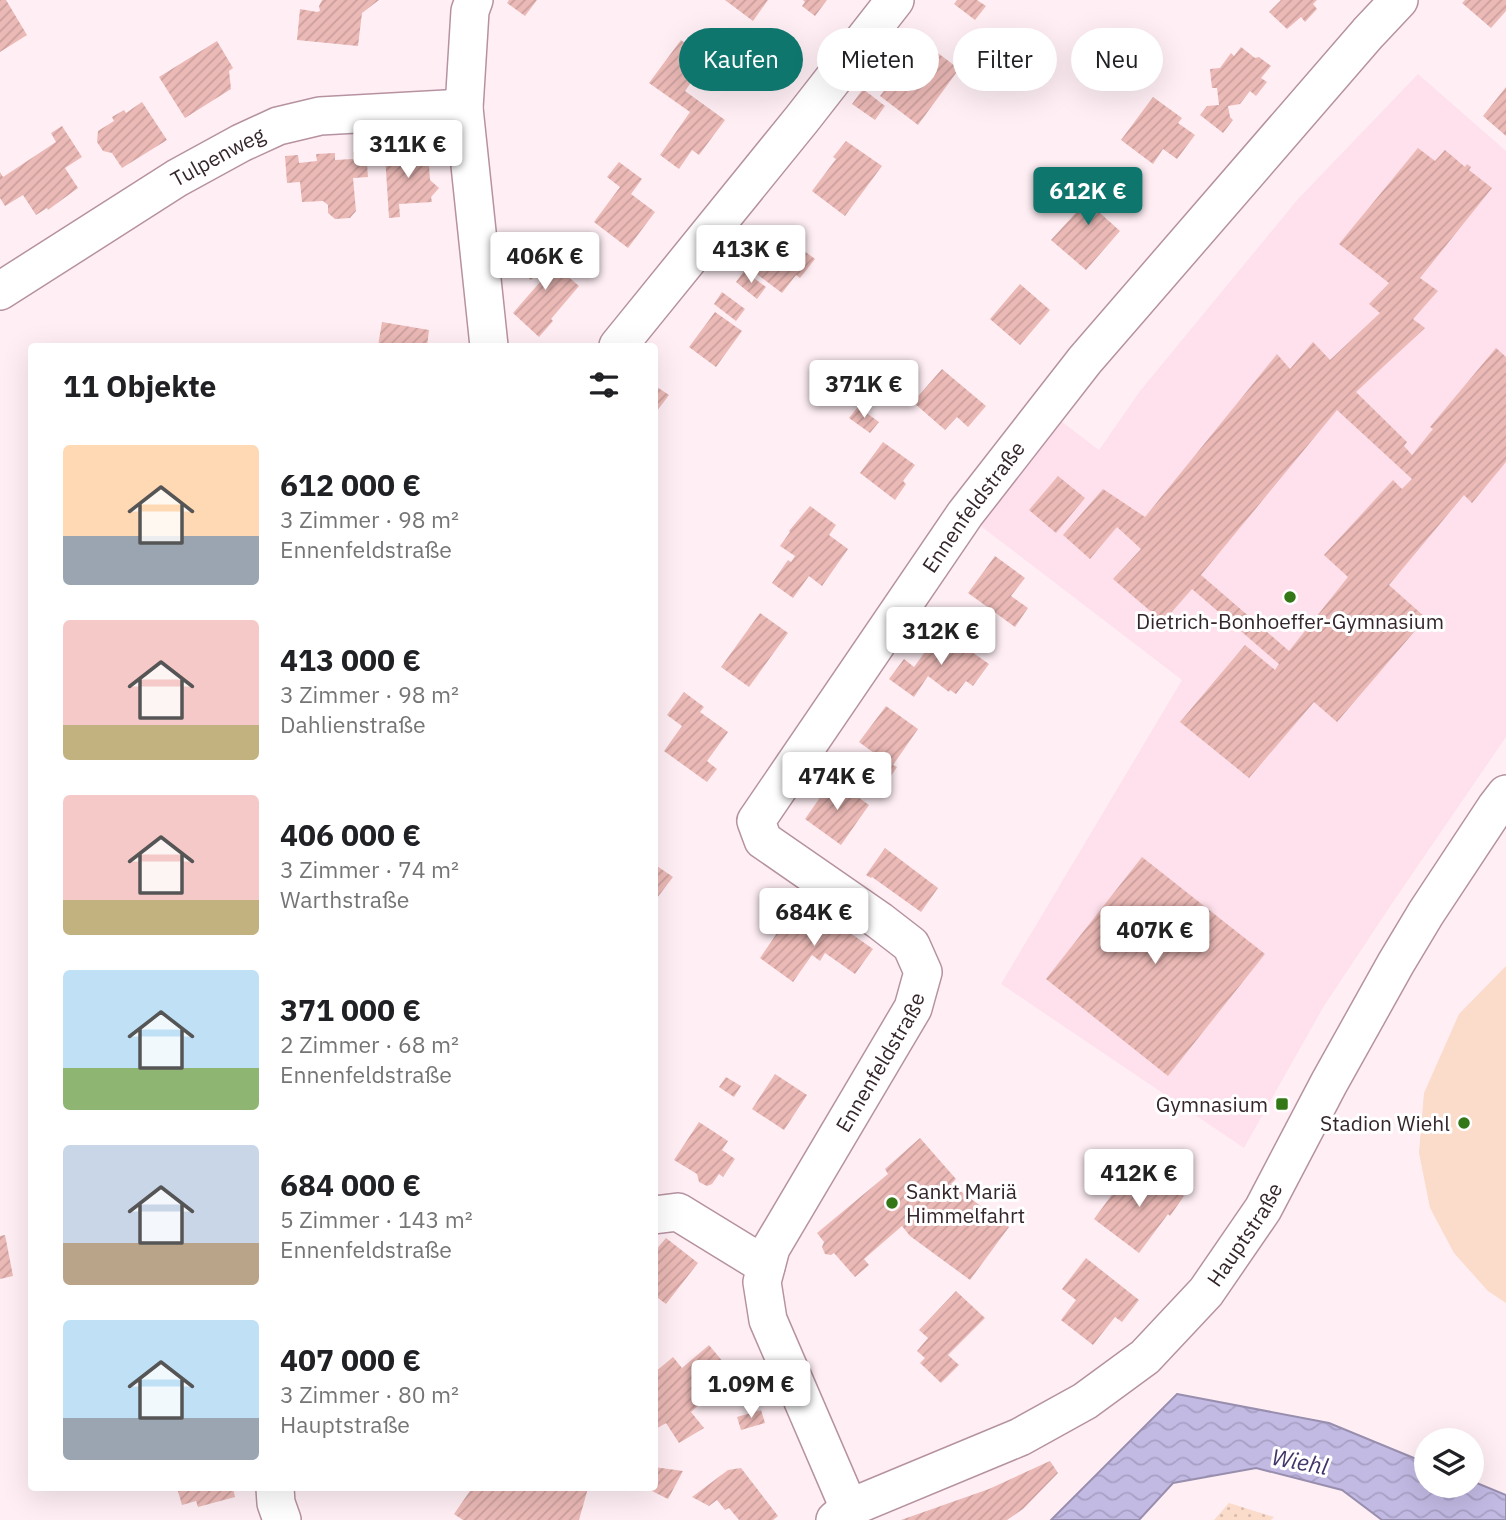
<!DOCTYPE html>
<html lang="de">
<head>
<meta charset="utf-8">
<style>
	body { margin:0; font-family:"IBM Plex Sans",sans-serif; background:#f2f2f2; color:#202124; height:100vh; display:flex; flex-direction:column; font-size:26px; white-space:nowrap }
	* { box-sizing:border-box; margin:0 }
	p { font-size:23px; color:#757577 }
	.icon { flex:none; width:38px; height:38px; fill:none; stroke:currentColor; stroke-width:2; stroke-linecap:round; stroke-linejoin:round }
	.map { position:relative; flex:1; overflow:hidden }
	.panel { position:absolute; left:28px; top:343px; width:630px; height:1148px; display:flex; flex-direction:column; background:#fff; border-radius:7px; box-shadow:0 7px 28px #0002 }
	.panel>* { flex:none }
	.banner { position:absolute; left:679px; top:28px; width:665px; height:63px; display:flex; gap:14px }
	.controls { position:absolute; left:1414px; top:1428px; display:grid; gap:14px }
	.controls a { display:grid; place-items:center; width:70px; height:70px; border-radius:50%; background:#fff; box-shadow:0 7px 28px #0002; font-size:35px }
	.price { position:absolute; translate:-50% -60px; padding:0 16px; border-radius:7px; background:#fff; color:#222; font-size:23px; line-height:46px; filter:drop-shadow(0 2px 4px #0008) }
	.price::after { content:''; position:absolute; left:50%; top:42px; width:21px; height:16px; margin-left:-10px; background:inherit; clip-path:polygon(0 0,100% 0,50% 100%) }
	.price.on { background:#0f766e; color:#fff }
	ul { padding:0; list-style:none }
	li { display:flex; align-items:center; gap:21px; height:175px; padding:0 35px }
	li span { display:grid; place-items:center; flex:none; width:196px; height:140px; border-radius:7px; color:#555 }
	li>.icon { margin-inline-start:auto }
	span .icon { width:84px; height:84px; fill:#fffc; stroke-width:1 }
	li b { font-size:30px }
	h2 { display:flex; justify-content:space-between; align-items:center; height:84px; padding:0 35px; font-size:30px }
	.tag { padding:0 24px; border-radius:32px; background:#fff; box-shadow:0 7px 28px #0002; font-size:24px; line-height:63px }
	.tag.on { background:#0f766e; color:#fff }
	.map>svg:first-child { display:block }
	.built { fill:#fee1ec }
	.grass { fill:url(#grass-dots) }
	.pitch { fill:#fbdbca }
	.water { fill:url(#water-waves); stroke:#988ead; stroke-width:2 }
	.building { fill:url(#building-hatch); fill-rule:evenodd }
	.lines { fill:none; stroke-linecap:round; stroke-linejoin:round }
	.minor-casing { stroke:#b692a0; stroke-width:40 }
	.minor { stroke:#fff; stroke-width:37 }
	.poi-dot { fill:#347717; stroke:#fff; stroke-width:2.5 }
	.labels { text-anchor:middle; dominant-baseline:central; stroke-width:6; stroke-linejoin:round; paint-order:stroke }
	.street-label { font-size:21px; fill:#35262c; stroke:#fff }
	.poi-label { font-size:21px; fill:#35262c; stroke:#fff; text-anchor:end }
	.water-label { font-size:23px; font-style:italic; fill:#433469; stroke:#fff }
</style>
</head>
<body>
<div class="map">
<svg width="1506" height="1520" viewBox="0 0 1506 1520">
	<defs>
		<pattern id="grass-dots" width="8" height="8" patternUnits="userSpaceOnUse" patternTransform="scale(1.75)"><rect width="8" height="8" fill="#fbdbca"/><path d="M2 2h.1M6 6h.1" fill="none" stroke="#d8bcae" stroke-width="1.8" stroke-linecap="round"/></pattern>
		<pattern id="water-waves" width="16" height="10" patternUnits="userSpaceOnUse" patternTransform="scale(1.75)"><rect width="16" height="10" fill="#c3bae4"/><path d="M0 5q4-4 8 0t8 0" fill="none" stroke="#a8a0c4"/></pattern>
		<pattern id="building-hatch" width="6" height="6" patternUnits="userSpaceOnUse" patternTransform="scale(1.75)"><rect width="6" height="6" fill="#ebb9b6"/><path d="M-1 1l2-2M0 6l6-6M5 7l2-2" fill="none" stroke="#ca9f9d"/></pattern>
	</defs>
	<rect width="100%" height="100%" fill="#ffeff5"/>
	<!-- built -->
	<path class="built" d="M1418,74l88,77v586l-115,168 -67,101 -80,142 -243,-164 181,-304 -217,-166 80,-105 54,41 41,-59 158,-192z"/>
	<!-- grass -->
	<path class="grass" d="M1229,1503l45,14 -3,3h-57z"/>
	<!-- pitch -->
	<path class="pitch" d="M1506,966v337l-18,-12 -34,-38 -24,-45 -11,-55 5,-60 35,-79z"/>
	<!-- water -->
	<path class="water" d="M1177,1394l152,29 97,40v23h46v-5l34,14v25h-124l-40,-30 -86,-22 -83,15 -34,37h-88z"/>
	<!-- building -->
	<path class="building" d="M0,0h6l21,35 -27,17z
		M322,0h57l-17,13 -4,33 -61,-6 3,-31 17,3 3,-1 -1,-5z
		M509,0h28l-12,16 -18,-13z
		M725,0h43l-15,21z
		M803,0h24l-12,16 -13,-10 3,-4z
		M957,0h20l9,6 -11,14 -21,-16z
		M1281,0h36l-4,4 4,5 -12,13 -4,-5 -14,12 -18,-17z
		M1465,0h41v11l-15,17 -29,-25z
		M681,40l26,20 -22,31 40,29 -26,35 -7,-5 -13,19 -19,-14 30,-43 -41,-29z
		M217,41l16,27 -4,3 2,18 -46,29 -26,-41z
		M922,41l37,28 -41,56 -38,-29z
		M1241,47l14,11 4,-1 12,9 -10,12 6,4 -11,14 -6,-5 -10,13 -12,2 2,11 3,3 -10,13 -23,-18 7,-9 12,-1 -2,-17h-5l-2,-19 10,-1 11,-15 3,3z
		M1506,87v49l-23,-20z
		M863,89l22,17 -10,14 -23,-16z
		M1153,97l29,21 -4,5 17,12 -18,24 -14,-10 -10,15 -32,-24z
		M142,102l25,38 -45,28 -10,-15 -9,-2 -6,-9 1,-11 16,-10 -2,-4 12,-7 2,3z
		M62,126l20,31 -17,11 13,20 -30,22 -1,-2 -11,7 -13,-20 -18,11 -5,-8v-26l3,5 53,-35 -5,-9z
		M846,141l36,25 -37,50 -33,-25 24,-32 -3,-2z
		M1418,148l17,13 10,-11 20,17 2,-3 4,3 -2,3 23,18 -72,90 18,13 -25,28 12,9 -69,64 51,50 -3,4 8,9 21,-26 -3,-2 66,-79 10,9v105l-34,41 -8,-8 -75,90 37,33 -89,104 -23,-20 -65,76 -69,-56 65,-77 30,25 4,-6 -87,-75 -29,33 -50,-43 28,-30 -24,-22 -27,32 -27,-24 40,-46 42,28 132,-163 13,15 23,-27 17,18 50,-47 -11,-9 20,-21 -50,-39zM1337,410l75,69 -10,10 -9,-9 -69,75 24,22 -59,74 -88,-76z
		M413,149v4l15,-2 2,29 9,8 -8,9 1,5 -33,2 1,13 -11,1 -4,-63 15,-1v-4z
		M366,151l2,26 -15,1 3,33 -6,7 -15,1 -7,-6v-8l-5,-4 -21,1 -2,-20 -13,1 -2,-27 13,-1 1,8 18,-2 -1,-7 19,-1v7l18,-1v-7z
		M619,162l23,17 -11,15 24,18 -27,36 -34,-26 26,-35 -13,-10z
		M1095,178l20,17 -15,18 20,18 -34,39 -35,-30 32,-35 -6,-6z
		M783,235l32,24 -15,19 -4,-3 -14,18 -28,-21z
		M549,243l9,9 -8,9 29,25 -28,33 2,2 -14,16 -26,-24 28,-32 -6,-5 -4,4 -9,-8z
		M744,271l22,16 -9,12 -21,-17z
		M1020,284l30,26 -30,35 -30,-26z
		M722,292l23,17 -9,12 -22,-17z
		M715,312l27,19 -26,36 -27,-20z
		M382,322l47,8 -2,16h-49z
		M942,369l44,37 -18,21 -11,-10 -12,13 -32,-28z
		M654,385l15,10 -15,20z
		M858,407l21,15 -9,11 -21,-15z
		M883,442l32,23 -12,16 3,3 -11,16 -35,-27z
		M1058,476l27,22 -29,35 -27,-23z
		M810,506l26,19 -7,10 19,14 -26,37 -13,-10 -16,22 -21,-15 16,-23 3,2 4,-6 -15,-10 10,-14 -1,-1z
		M995,556l30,22 -14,18 17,12 -13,19 -47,-34z
		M760,613l28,20 -39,54 -28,-20z
		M941,630l48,34 -16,22 -7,-5 -10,13 -6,-4 -1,2 -21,-16 -14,21 -25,-18 15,-20 10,8z
		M684,692l20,15 -4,5 28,20 -21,29 10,8 -10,13 -43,-31 18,-25 -15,-11z
		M886,706l32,23 -25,36 4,2 -8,12 -22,-16 7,-10 -15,-11z
		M833,779l36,26 -28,40 -36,-26z
		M885,848l53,40 -17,24 -49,-35 -1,1 -5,-3z
		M1142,857l123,97 -97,122 -122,-97z
		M654,864l19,13 -19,25z
		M788,917l28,19 13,-18 44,31 -18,25 -30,-21 -5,8 -8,-6 -19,27 -33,-24z
		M775,1074l32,21 -23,35 -32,-21z
		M726,1077l15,9 -7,11 -15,-10z
		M699,1122l29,19 -6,9 13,9 -12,18 -4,-3 -7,10 -5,2 -8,-4 -2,-8 -23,-14z
		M920,1138l36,41 -5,5 58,43 -39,53 -60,-44 -8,-10 -38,33 5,6 -14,12 -21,-24 -3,2 -6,-1 -3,-7 2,-5 -7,-9 71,-59 -3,-5z
		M1144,1167l40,29 -14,20 -2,-2 -29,39 -45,-34 28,-38 8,5z
		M5,1235l8,41 -13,3v-43z
		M666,1238l32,25 -32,41 -12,-9v-43z
		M1086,1258l53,42 -17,22 -7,-5 -22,28 -32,-25 15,-20 -14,-11z
		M956,1291l29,27 -37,37 11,10 -18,18 -21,-20 5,-5 -8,-7 11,-13 -9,-8z
		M709,1345l25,30 -43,37 13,16 -25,15 -13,-20 -12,7v-57l19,-16 9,11z
		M761,1410l4,13 -24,7 -4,-13z
		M1050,1461l8,12 -35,36 -16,11h-106l88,-31z
		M654,1467l29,4 -15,28 -22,-11h8z
		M741,1468l37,48 -5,4h-34l-10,-12 -4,2 -8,-10 -8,6 -17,-9 36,-27z
		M177,1488h56l2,9 -37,10 -2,-6 -14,4z
		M472,1488h116l-9,32h-116l-9,-6z"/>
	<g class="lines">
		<defs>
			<g id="minor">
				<path d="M474,0l-4,11 -6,97 25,238"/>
				<path id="s1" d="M0,291l177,-113 64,-35 37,-17 42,-10 144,-8"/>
				<path d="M618,346l184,-227 93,-119"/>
				<path d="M654,1215l24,-3 88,54"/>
				<path d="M275,1488l1,15 6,17"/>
				<path id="s2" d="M849,1508l-81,-188 -6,-38 9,-34 142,-240 10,-36 -12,-27 -31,-24 -117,-81 -7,-19 209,-307 120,-154 283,-327 31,-33"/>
				<path id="s3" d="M835,1520l14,-12 171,-71 65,-36 60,-44 61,-65 57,-83 66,-126 67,-120 30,-50 70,-106 10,-13"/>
			</g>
		</defs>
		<!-- minor casing -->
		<use href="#minor" class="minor-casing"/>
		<!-- minor -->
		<use href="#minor" class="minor"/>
	</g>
	<!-- markers -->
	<g class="poi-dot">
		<circle cx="1290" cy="597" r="7"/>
		<rect x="1275" y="1097" width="14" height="14" rx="3.5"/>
		<circle cx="1464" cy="1123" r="7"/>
		<circle cx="892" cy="1203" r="7"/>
	</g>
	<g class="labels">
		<!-- street labels -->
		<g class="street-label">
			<text stroke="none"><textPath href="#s1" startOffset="256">Tulpenweg</textPath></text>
			<text stroke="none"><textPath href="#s2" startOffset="1208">Ennenfeldstraße</textPath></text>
			<text stroke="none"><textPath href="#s2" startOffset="494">Ennenfeldstraße</textPath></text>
			<text stroke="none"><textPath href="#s3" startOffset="511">Hauptstraße</textPath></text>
		</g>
		<!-- poi labels -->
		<g class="poi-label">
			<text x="1290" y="621" text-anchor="middle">Dietrich-Bonhoeffer-Gymnasium</text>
			<text x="1268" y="1104">Gymnasium</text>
			<text x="1450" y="1123">Stadion Wiehl</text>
			<text x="906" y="1191" text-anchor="start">Sankt Mariä<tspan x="906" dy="24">Himmelfahrt</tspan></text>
		</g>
		<!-- water labels -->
		<g class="water-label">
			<text transform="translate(1300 1461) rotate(11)">Wiehl</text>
		</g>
	</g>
</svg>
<div class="controls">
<a><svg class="icon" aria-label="layers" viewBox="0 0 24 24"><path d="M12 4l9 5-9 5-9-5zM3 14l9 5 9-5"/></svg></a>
</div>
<b class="price" style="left:408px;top:180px">311K €</b>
<b class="price on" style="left:1088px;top:227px">612K €</b>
<b class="price" style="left:751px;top:285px">413K €</b>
<b class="price" style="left:545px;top:292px">406K €</b>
<b class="price" style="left:864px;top:420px">371K €</b>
<b class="price" style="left:941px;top:667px">312K €</b>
<b class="price" style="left:837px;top:812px">474K €</b>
<b class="price" style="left:814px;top:948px">684K €</b>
<b class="price" style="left:1155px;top:966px">407K €</b>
<b class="price" style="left:1139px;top:1209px">412K €</b>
<b class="price" style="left:751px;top:1420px">1.09M €</b>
<div class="banner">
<a class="tag on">Kaufen</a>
<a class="tag">Mieten</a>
<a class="tag">Filter</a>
<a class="tag">Neu</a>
</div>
<section class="panel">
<h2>11 Objekte<svg class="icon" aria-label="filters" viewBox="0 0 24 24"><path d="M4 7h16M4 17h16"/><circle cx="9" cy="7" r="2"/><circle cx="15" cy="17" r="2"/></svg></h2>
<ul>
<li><span style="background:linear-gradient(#ffd9b3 65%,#9aa5b1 0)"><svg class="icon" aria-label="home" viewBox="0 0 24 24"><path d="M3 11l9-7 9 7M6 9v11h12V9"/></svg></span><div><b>612 000 €</b><p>3 Zimmer · 98 m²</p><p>Ennenfeldstraße</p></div></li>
<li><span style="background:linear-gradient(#f6c9c9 75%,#c2b280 0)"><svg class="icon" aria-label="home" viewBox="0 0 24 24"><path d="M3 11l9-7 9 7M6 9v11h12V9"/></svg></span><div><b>413 000 €</b><p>3 Zimmer · 98 m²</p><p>Dahlienstraße</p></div></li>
<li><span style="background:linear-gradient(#f6c9c9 75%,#c2b280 0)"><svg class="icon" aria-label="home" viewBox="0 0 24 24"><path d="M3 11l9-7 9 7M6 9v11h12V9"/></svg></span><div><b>406 000 €</b><p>3 Zimmer · 74 m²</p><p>Warthstraße</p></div></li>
<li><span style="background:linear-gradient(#bfe0f5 70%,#8fb573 0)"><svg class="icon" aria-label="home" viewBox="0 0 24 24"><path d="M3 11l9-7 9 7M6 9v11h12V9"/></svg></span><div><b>371 000 €</b><p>2 Zimmer · 68 m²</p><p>Ennenfeldstraße</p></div></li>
<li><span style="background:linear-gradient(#c9d6e8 70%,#b9a48a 0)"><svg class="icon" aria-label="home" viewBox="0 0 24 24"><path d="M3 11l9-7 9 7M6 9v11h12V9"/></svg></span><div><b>684 000 €</b><p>5 Zimmer · 143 m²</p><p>Ennenfeldstraße</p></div></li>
<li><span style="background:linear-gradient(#bfe0f5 70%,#9aa5b1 0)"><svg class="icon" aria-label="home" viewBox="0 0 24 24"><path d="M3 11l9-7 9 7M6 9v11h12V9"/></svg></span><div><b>407 000 €</b><p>3 Zimmer · 80 m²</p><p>Hauptstraße</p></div></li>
</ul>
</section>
</div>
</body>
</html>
